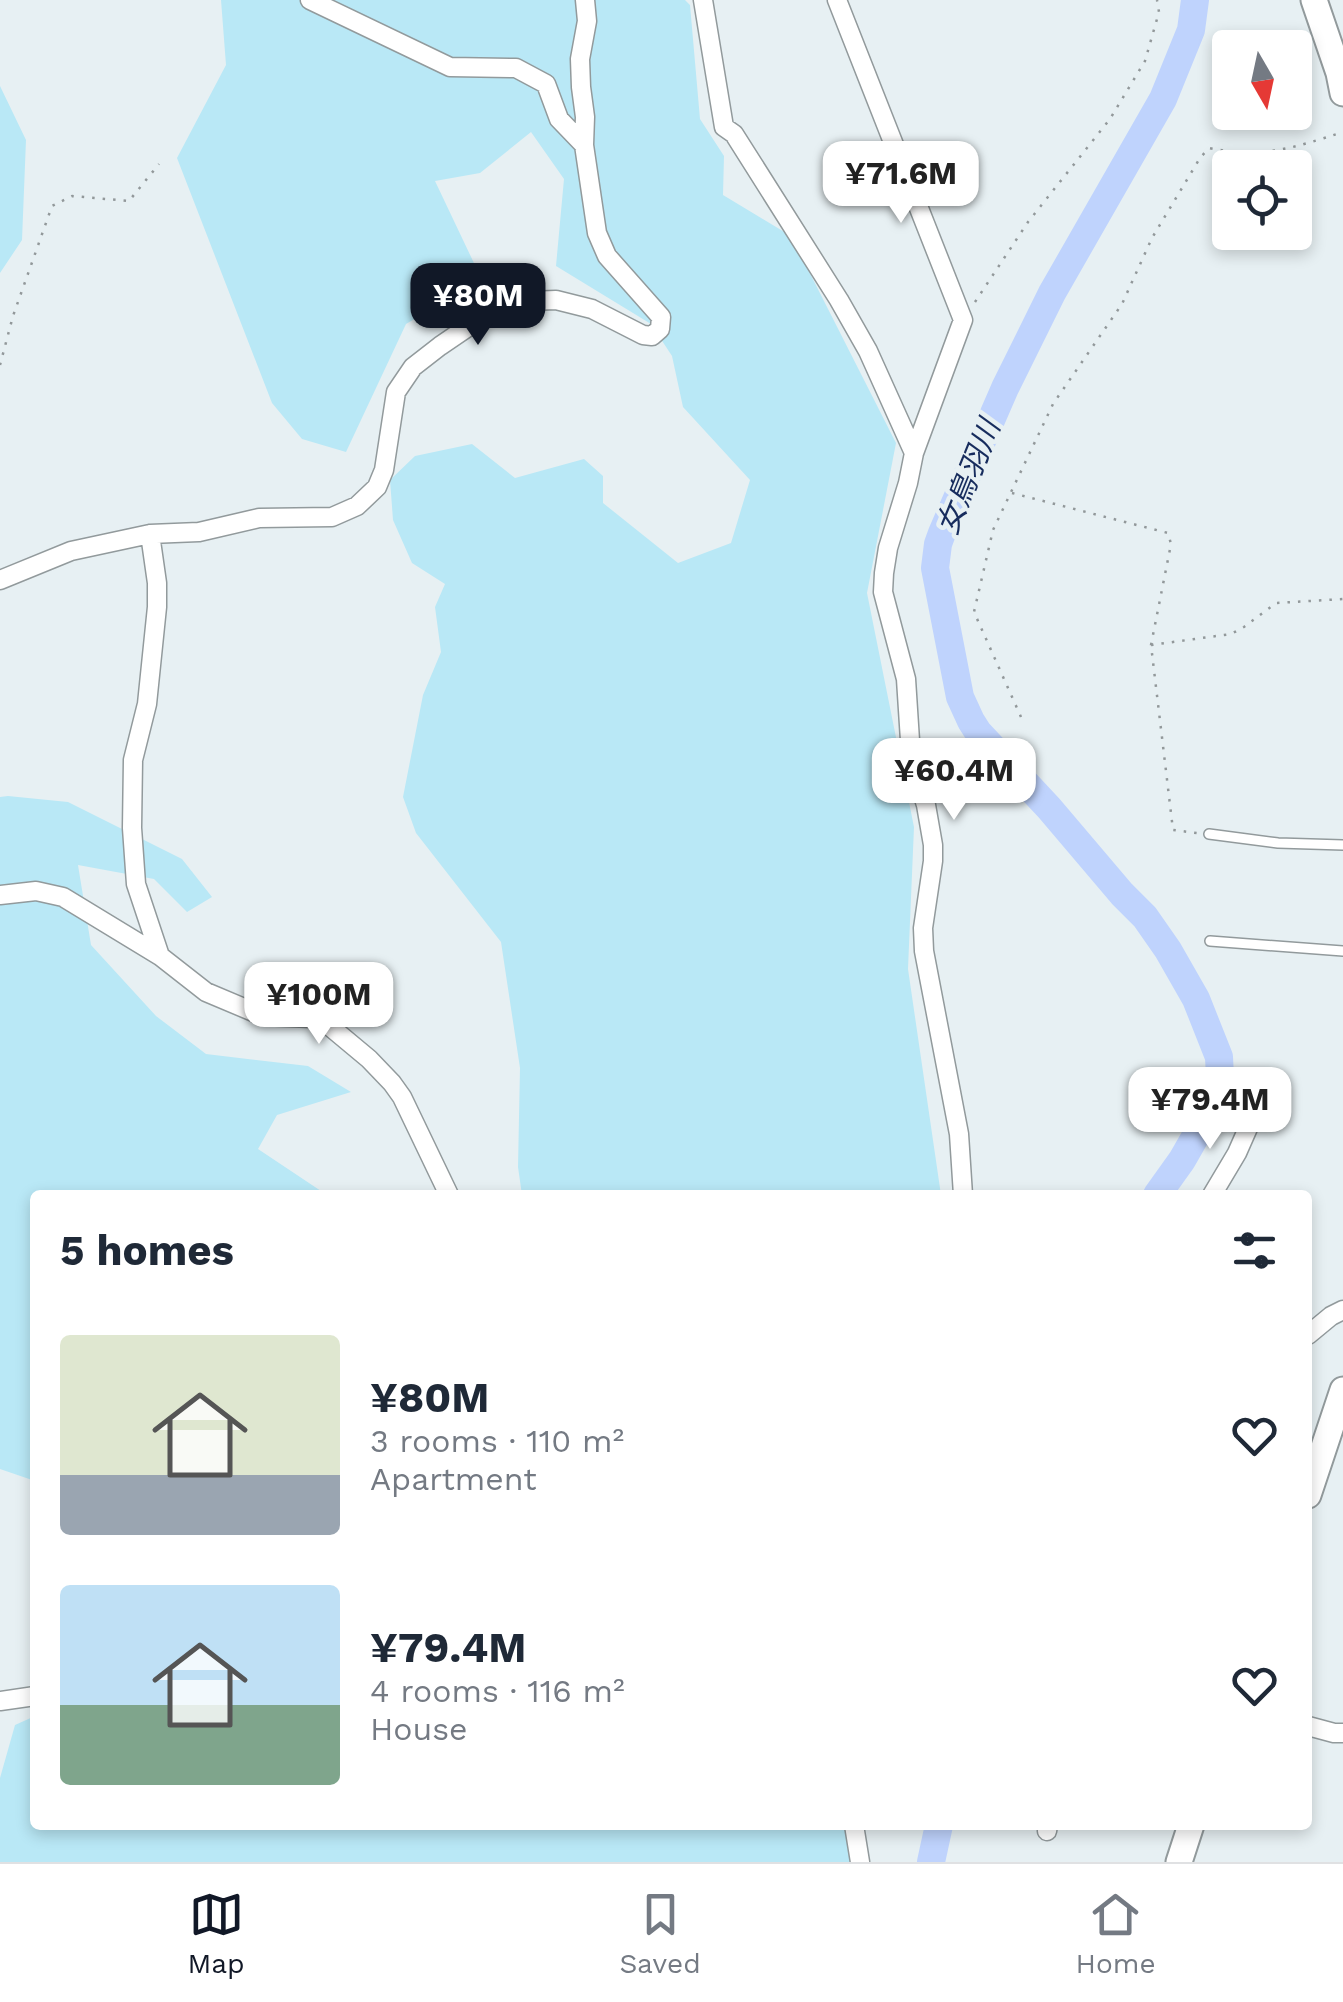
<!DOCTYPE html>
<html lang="en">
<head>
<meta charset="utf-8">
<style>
	body { margin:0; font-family:"Work Sans","Noto Sans JP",sans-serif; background:#f6f6f7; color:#1f2937; height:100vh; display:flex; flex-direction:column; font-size:38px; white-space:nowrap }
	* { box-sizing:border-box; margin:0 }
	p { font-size:32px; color:#747a83 }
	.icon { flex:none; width:55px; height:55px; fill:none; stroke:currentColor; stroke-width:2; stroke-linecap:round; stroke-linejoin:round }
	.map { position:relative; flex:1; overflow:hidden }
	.side { position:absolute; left:30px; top:1190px; width:1282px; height:640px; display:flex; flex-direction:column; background:#fff; border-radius:10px; box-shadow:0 5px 15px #0003 }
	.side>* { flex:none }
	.needle { width:65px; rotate:171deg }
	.controls { position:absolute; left:1212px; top:30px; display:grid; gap:20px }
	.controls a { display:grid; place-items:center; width:100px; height:100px; border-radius:10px; background:#fff; box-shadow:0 5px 15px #0003; font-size:50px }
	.price { position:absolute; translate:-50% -85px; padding:0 22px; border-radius:20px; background:#fff; color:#222; font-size:32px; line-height:65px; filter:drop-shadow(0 2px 5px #0008) }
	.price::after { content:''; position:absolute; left:50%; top:60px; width:30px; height:22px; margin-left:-15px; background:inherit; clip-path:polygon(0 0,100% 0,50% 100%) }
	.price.active { background:#111827; color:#fff }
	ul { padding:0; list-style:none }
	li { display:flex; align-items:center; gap:30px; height:250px; padding:0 30px }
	li span { display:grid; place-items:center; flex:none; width:280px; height:200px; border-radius:10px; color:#555 }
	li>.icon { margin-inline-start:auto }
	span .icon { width:120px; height:120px; fill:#fffc; stroke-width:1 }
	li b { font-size:42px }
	h2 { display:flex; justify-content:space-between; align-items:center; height:120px; padding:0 30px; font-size:42px }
	.dock { display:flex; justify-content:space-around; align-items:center; height:140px; border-top:2px solid #e0e1e3; background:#fff; font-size:28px; color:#747a83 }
	.dock a { display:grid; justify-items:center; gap:5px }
	.dock .active { color:#111827 }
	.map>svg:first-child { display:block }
	.green { fill:#b9e8f6 }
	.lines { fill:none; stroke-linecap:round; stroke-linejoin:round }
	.river { stroke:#bfd3fd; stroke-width:28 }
	.service-casing { stroke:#929a9c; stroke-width:12 }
	.minor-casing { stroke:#929a9c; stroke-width:21 }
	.secondary-casing { stroke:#929a9c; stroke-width:29 }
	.path { stroke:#92989a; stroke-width:2.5; stroke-dasharray:2.5 8; stroke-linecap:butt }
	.service { stroke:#fff; stroke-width:9 }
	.minor { stroke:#fff; stroke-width:18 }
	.secondary { stroke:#fff; stroke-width:25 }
	.labels { text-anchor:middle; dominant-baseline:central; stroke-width:9; stroke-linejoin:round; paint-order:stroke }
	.water-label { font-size:30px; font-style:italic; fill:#172c5d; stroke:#e7f0f3 }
</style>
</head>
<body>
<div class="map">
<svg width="1343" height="1862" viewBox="0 0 1343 1862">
	<rect width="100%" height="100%" fill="#e7f0f3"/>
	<!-- green -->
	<path class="green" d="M221,0h464l5,5 10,114 24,37 -1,39 68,41 105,207 -29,150 47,234 -6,142 33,226h-419l-4,-28 2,-99 -19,-126 -85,-109 -13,-36 20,-102 18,-43 -6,-45 10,-23 -33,-21 -19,-43 -3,-40 25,-24 57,-12 43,34 69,-19 19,17v27l75,60 53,-20 19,-63 -67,-73 -11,-51 -21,-32 -95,-58 8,-87 -33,-47 -51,41 -45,8 47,99 -76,44 -60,128 -44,-13 -30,-36 -95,-245 49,-93z
		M0,86l26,54 -4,100 -22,33z
		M8,796l60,6 114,57 30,38 -25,15 -33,-33 -76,-14 13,80 65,71 50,38 102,12 43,26 -74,23 -19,34 69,46h-292v286l-35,-12v-672z
		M35,1716v109h831l-10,37h-856v-84l15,-53z"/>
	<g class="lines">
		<!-- river -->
		<path class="river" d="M1157,1195l25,-35 28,-49 10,-34 -1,-20 -23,-58 -28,-49 -23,-33 -23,-23 -73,-86 -71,-76 -7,-11 -11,-24 -25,-129 3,-24 4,-11 63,-145 47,-95 111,-194 28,-69 4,-30
			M931,1862l8,-37"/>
		<defs>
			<path id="service" d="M1209,834l69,9 65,2
				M1210,941l133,10"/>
			<path id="minor" d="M310,0l140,67 66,1 30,16 13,35 25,26
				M703,0l21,127 10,7 105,166 29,51 46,102
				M837,0l126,320 -49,133 -6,30 -20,65 -4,25 -1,19 23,87 5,77 15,49 7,40v16l-10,67 1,23 35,183 4,61
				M150,534l7,49v24l-10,97 -14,56 -1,68 4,56 24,72
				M0,580l71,-29 79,-17 49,-2 60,-14 73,-1 25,-11 20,-19 7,-17 12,-78 17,-25 27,-21 47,-32 41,-13 28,-1 36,9 51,26 9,1 8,-7 1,-12 -54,-61 -10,-23 -13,-88 1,-28 -4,-30 -1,-28 7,-38 -2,-21
				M0,895l36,-4 27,6 97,59 46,36 57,24 49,2 15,6 42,35 23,24 10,14 47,98
				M1212,1195l25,-42 11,-25
				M1308,1335l23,-19 12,-6
				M0,1701l35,-5
				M1308,1726l26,7h9
				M854,1825l6,37
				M1047,1831l1,-6"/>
			<path id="secondary" d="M1314,0l25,73 4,20
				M1308,1495l35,-105
				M1179,1862l12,-37"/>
		</defs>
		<!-- service casing -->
		<use href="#service" class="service-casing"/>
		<!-- minor casing -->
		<use href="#minor" class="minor-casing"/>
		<!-- secondary casing -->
		<use href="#secondary" class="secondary-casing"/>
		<!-- path -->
		<path class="path" d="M975,302l53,-80 82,-103 35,-58 14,-49 -2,-12
			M0,365l13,-49 39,-110 20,-10 57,5 30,-37
			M1012,493l156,40 3,11 -20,101 22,185 24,3
			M1151,645l80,-11 13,-7 32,-24 67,-4
			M1021,717l-47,-105 19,-82 60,-126 69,-100 30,-66 48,-80 9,-10c53,11 84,0 134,-16"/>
		<!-- service -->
		<use href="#service" class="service"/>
		<!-- minor -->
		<use href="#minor" class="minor"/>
		<!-- secondary -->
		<use href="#secondary" class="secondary"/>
	</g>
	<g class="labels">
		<!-- water labels -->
		<g class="water-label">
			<text transform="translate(968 477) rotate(-68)">女鳥羽川</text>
		</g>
	</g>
</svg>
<div class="controls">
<a><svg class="needle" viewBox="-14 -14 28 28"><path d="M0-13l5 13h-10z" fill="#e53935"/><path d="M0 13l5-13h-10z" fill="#747a83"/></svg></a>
<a><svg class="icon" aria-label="locate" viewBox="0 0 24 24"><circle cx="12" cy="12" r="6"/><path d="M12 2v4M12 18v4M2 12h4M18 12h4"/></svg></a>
</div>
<b class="price" style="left:901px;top:226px">¥71.6M</b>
<b class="price active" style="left:478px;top:348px">¥80M</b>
<b class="price" style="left:954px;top:823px">¥60.4M</b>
<b class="price" style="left:319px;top:1047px">¥100M</b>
<b class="price" style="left:1210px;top:1152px">¥79.4M</b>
<section class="side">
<h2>5 homes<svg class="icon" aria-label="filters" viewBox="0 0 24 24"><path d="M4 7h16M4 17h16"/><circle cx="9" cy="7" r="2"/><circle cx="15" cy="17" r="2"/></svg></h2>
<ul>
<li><span style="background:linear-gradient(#dfe7d0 70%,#9aa5b1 0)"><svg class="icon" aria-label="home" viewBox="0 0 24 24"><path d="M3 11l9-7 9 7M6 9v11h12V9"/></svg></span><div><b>¥80M</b><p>3 rooms · 110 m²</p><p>Apartment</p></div><svg class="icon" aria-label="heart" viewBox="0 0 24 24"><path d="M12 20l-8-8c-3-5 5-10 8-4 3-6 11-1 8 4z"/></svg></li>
<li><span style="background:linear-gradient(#bfe0f5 60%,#7fa58c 0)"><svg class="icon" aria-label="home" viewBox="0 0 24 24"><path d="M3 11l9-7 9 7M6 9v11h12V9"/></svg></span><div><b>¥79.4M</b><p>4 rooms · 116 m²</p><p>House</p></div><svg class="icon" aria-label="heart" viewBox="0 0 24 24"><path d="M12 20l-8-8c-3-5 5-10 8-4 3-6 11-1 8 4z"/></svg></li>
</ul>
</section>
</div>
<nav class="dock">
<a class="active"><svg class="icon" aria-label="map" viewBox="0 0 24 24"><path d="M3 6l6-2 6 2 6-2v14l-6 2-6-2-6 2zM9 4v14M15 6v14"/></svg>Map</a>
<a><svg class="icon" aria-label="saved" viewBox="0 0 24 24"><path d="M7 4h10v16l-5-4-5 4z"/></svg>Saved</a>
<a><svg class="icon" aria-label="home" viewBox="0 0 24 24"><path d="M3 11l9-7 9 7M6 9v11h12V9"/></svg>Home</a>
</nav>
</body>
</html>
